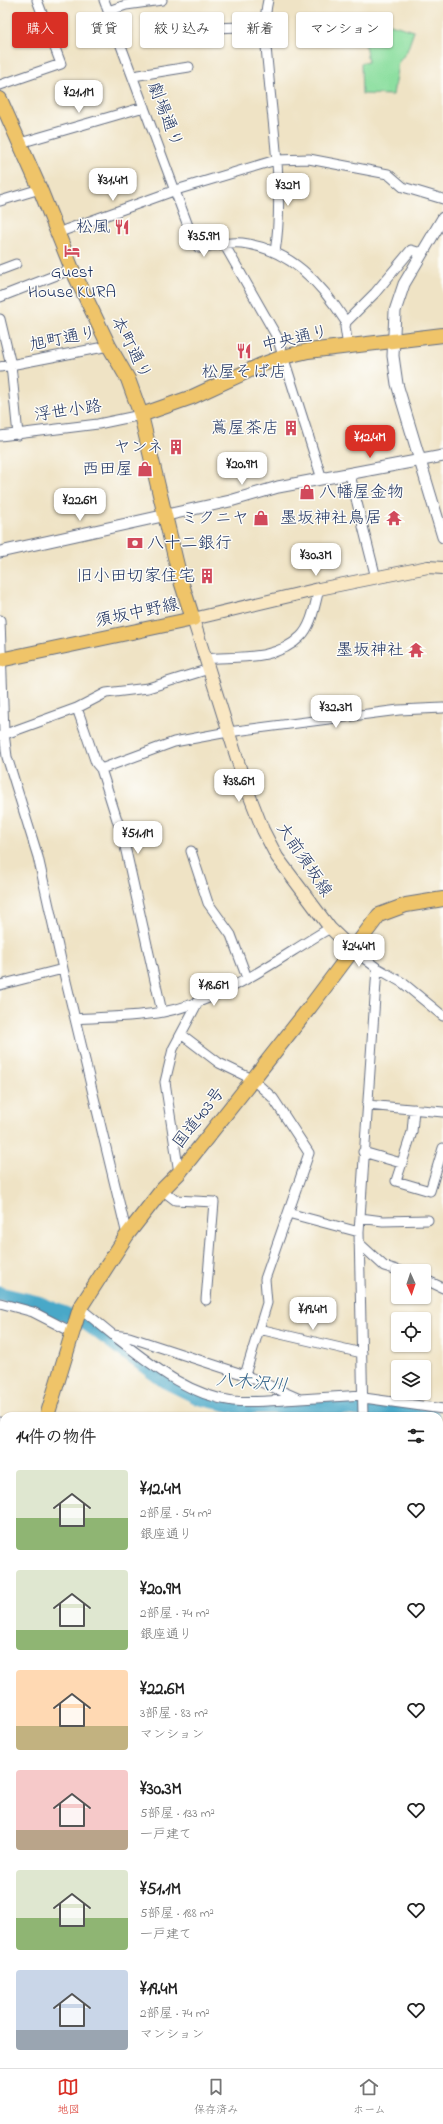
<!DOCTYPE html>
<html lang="ja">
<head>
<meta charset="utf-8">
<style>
	body { margin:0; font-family:"Indie Flower","Klee One",sans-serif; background:#f2f2f2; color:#222; height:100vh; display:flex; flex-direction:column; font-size:15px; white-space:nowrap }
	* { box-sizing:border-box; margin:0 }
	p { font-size:13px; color:#767676 }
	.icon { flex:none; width:22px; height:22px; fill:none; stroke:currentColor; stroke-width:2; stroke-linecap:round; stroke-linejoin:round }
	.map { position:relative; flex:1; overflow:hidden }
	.panel { position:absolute; left:0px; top:1412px; width:443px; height:656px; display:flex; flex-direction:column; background:#fff; border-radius:12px 12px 0 0; box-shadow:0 1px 3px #0004 }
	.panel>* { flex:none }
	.banner { position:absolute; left:12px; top:12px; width:419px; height:36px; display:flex; gap:8px }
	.needle { width:26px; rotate:177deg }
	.tools { position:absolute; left:391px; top:1264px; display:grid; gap:8px }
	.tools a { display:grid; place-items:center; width:40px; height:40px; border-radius:4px; background:#fff; box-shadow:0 1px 3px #0004; font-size:20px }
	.price { position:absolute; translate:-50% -34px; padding:0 9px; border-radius:8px; background:#fff; color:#222; font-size:13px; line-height:26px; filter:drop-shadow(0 1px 2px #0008) }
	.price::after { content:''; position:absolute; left:50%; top:24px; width:12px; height:9px; margin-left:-6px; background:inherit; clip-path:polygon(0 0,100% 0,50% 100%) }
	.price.selected { background:#d93025; color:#fff }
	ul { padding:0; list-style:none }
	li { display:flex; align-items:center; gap:12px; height:100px; padding:0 16px }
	li span { display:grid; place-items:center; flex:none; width:112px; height:80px; border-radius:4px; color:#555 }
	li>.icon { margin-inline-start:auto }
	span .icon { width:48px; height:48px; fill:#fffc; stroke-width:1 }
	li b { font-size:17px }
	h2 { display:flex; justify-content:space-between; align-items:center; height:48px; padding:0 16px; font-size:17px }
	.pill { padding:0 14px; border-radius:4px; background:#fff; box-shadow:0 1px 3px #0004; font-size:14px; line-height:36px }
	.pill.selected { background:#d93025; color:#fff }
	.tabs { display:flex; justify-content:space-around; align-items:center; height:56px; border-top:1px solid #e0e0e0; background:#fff; font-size:11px; color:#767676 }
	.tabs a { display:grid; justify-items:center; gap:2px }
	.tabs .selected { color:#d93025 }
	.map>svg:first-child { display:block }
	.green { fill:#8ddfa0; stroke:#54877f }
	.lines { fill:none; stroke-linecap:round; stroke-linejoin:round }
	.river { stroke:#49a8c8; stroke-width:15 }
	.minor-casing { stroke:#656e82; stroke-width:11 }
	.tertiary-casing { stroke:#656e82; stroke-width:13 }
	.secondary-casing { stroke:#656e82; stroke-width:14 }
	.primary-casing { stroke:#656e82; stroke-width:16 }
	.trunk-casing { stroke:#656e82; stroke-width:16 }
	.minor { stroke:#fff; stroke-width:9 }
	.tertiary { stroke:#fff; stroke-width:11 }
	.secondary { stroke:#f9e7c3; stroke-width:12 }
	.primary { stroke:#efc469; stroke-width:14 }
	.trunk { stroke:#efc469; stroke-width:14 }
	.labels { text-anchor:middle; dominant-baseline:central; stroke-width:3; stroke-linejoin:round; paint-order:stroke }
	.street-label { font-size:17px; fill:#1b2f5e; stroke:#fdfcf7 }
	.poi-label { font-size:17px; fill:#1b2f5e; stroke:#fdfcf7; text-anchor:end }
	.water-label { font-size:18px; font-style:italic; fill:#2d5f88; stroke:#fdfcf7 }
</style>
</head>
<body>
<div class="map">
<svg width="443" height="2068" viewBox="0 0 443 2068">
	<rect width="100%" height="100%" fill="#fdfcf7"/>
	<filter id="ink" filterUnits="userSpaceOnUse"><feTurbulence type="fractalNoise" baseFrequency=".025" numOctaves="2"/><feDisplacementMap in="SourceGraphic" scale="8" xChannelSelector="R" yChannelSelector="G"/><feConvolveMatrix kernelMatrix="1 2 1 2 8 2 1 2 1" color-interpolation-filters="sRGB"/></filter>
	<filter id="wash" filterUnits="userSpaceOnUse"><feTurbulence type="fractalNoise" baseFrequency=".012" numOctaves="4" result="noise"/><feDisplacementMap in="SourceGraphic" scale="16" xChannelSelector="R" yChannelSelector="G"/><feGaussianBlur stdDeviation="0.9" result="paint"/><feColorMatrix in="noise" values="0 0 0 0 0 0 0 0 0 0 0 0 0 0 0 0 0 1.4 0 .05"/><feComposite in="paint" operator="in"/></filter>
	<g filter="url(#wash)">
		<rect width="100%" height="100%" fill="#efe3c5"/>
		<!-- green -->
		<path class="green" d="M360,15l54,16 -7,20 -9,12 -5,32 -31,-1 -1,-31 7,-1z"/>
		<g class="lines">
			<!-- river -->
			<path class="river" d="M0,1294l38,9 48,20 79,58 35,17 36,8 111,2 85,8"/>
		</g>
	</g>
	<g filter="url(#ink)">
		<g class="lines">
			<defs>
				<path id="minor" d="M104,0l90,242 5,6c14,-2 29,-7 43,-5 48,6 80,41 104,79
					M268,0c-6,26 -1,53 1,79 5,57 15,117 6,173
					M108,11l18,-6 36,-5
					M214,28l51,-2
					M133,76l56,-9
					M0,85l61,-21 -24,-64
					M20,143l124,-36
					M0,201l40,-12
					M57,233l119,-43 100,-30 33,-1 79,15 15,13 40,12
					M224,244l53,93 45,142
					M0,270l16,-6
					M0,297l72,-28
					M0,319l11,46 7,70
					M348,347l-3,-20 1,-5 29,-29 36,-43 10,3
					M0,367l109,-21
					M0,436l98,-12 43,-9
					M350,475l26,103
					M0,620l4,113 3,24 31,100 25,112 64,266
					M205,659c31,-3 71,2 95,-22 12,-11 15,-33 19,-48
					M77,708l19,55 5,6 23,73 38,170
					M0,736l77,-28 29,-15 42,-5 61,-19
					M101,769l73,-27 54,-10 171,-22 44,-2
					M191,851l17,52 23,32 16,43
					M353,950l24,18 26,15 40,33
					M0,985l63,-16
					M75,1019c29,-2 59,-2 88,-7 61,-11 114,-53 167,-84
					M367,1105l76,7
					M414,1109l-2,23 -16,49 34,10 13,-43
					M363,1152l38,11
					M179,1173l-14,-91 8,-33 25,-47
					M162,1190l13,10 39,2 -8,98
					M288,1213l71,19
					M360,1218l23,3 45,-1
					M359,1243l25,23 17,5
					M424,1279l19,9
					M0,1303l33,9 39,20
					M80,1308l33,27 16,2 116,38 22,-72 -2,-24 44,-126 -36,-55 -21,-19 -33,-16 -38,-29
					M259,1329l103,24
					M114,1336c36,27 72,59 119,65 21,2 45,-1 67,-2
					M245,1375l55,24 63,-4
					M364,1398l79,11
					M363,1416l-4,-184 18,-264
					M0,1422l4,1
					M0,1518h4
					M0,1842h4
					M132,2064v4"/>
				<path id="tertiary" d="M443,218l-39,66 -9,27 -2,45 4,28 46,153
					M0,552l230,-51 48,-14 165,-31"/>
				<path id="secondary" d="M353,950l-23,-22 -53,-71 -14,-27 -18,-46 -52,-165 126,-30 109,-22 15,1"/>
				<path id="primary" d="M0,660l193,-41 -13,-41 -39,-163"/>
				<path id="trunk" d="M0,99l40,90 32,80 37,77 19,33 13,36 51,-18 69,-32 22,-8 25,-6 135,-16
					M47,1416l33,-108 47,-73 35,-45 17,-17 131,-166 69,-92 27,-10 37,-6
					M0,1697l4,-26"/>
			</defs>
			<!-- minor casing -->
			<use href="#minor" class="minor-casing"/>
			<!-- tertiary casing -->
			<use href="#tertiary" class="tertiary-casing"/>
			<!-- secondary casing -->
			<use href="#secondary" class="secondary-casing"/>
			<!-- primary casing -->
			<use href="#primary" class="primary-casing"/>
			<!-- trunk casing -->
			<use href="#trunk" class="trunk-casing"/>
			<!-- minor -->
			<use href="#minor" class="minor"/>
			<!-- tertiary -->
			<use href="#tertiary" class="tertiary"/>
			<!-- secondary -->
			<use href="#secondary" class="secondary"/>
			<!-- primary -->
			<use href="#primary" class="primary"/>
			<!-- trunk -->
			<use href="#trunk" class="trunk"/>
		</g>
	</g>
	<!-- icons -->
	<defs>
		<symbol id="restaurant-bare" viewBox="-9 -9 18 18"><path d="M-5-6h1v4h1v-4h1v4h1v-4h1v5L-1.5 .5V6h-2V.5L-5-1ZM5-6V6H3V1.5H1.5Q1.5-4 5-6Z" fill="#d1495b" stroke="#fdfcf7" stroke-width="2.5" paint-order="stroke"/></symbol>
		<symbol id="hotel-bare" viewBox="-9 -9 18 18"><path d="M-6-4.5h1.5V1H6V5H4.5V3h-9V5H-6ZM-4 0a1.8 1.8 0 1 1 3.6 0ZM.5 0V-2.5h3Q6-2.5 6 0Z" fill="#d1495b" stroke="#fdfcf7" stroke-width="2.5" paint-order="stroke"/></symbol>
		<symbol id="building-bare" viewBox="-9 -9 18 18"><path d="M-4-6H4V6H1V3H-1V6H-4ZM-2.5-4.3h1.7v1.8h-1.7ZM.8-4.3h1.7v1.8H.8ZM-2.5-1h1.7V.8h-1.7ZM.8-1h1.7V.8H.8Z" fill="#d1495b" stroke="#fdfcf7" stroke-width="2.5" paint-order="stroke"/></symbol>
		<symbol id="shop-bare" viewBox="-9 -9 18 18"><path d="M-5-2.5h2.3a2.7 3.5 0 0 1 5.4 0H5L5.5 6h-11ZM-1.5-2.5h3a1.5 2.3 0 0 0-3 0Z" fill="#d1495b" stroke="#fdfcf7" stroke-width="2.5" paint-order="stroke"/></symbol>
		<symbol id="temple-bare" viewBox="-9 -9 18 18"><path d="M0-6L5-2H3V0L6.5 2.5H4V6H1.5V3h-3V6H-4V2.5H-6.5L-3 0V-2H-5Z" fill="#d1495b" stroke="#fdfcf7" stroke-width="2.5" paint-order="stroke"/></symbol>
		<symbol id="bank-bare" viewBox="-9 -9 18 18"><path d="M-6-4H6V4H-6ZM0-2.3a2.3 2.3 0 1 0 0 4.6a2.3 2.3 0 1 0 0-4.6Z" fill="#d1495b" stroke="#fdfcf7" stroke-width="2.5" paint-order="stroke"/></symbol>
	</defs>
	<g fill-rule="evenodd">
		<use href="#restaurant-bare" x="111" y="216" width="22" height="22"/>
		<use href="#hotel-bare" x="61" y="240" width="22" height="22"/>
		<use href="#restaurant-bare" x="233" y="340" width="22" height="22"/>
		<use href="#building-bare" x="280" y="417" width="22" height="22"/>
		<use href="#building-bare" x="165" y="436" width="22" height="22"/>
		<use href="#shop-bare" x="134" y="458" width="22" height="22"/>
		<use href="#shop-bare" x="296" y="481" width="22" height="22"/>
		<use href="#shop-bare" x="250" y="507" width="22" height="22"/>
		<use href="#temple-bare" x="383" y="507" width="22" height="22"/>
		<use href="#bank-bare" x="124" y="532" width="22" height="22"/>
		<use href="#building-bare" x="196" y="565" width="22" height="22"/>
		<use href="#temple-bare" x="405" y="639" width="22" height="22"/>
	</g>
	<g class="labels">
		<!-- street labels -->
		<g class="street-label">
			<text transform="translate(165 115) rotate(69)">劇場通り</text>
			<text transform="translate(63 339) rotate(-11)">旭町通り</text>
			<text transform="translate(295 339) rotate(-13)">中央通り</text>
			<text transform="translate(131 348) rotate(63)">本町通り</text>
			<text transform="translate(68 411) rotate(-8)">浮世小路</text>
			<text transform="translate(137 613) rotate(-12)">須坂中野線</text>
			<text transform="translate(304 860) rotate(56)">大前須坂線</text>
			<text transform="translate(199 1118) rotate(-52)">国道403号</text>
		</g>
		<!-- poi labels -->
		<g class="poi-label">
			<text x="110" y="227">松風</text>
			<text x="72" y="272" text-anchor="middle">Guest<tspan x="72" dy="20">House KURA</tspan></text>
			<text x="244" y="372" text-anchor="middle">松屋そば店</text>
			<text x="279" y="428">蔦屋茶店</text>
			<text x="164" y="447">ヤンネ</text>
			<text x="133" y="469">西田屋</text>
			<text x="319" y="492" text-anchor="start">八幡屋金物</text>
			<text x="249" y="518">ミクニヤ</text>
			<text x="382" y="518">墨坂神社鳥居</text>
			<text x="147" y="543" text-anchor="start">八十二銀行</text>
			<text x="195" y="576">旧小田切家住宅</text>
			<text x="404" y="650">墨坂神社</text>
		</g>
		<!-- water labels -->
		<g class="water-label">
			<text transform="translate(252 1384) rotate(5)">八木沢川</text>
		</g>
	</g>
</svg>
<div class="tools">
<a><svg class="needle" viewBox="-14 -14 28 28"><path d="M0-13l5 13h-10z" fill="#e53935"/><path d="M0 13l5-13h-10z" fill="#767676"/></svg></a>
<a><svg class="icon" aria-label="locate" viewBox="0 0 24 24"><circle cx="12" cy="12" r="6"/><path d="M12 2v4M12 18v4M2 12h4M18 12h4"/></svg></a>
<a><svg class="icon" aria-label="layers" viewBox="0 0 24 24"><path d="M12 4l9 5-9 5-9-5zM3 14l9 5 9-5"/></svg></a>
</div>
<b class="price" style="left:79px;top:114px">¥21.1M</b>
<b class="price" style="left:113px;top:202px">¥31.4M</b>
<b class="price" style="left:288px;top:207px">¥32M</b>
<b class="price" style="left:204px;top:258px">¥35.9M</b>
<b class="price selected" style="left:370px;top:459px">¥12.4M</b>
<b class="price" style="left:242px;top:486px">¥20.9M</b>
<b class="price" style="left:80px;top:522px">¥22.6M</b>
<b class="price" style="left:316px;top:577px">¥30.3M</b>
<b class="price" style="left:336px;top:729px">¥32.3M</b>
<b class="price" style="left:239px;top:803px">¥38.6M</b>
<b class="price" style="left:138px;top:855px">¥51.1M</b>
<b class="price" style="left:359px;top:968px">¥24.4M</b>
<b class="price" style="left:214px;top:1007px">¥18.6M</b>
<b class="price" style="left:313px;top:1331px">¥19.4M</b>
<div class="banner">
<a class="pill selected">購入</a>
<a class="pill">賃貸</a>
<a class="pill">絞り込み</a>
<a class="pill">新着</a>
<a class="pill">マンション</a>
</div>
<section class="panel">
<h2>14件の物件<svg class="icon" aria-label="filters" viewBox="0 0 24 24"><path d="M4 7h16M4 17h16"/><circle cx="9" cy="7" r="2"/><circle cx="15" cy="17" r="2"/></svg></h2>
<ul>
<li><span style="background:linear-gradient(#dfe7d0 60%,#8fb573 0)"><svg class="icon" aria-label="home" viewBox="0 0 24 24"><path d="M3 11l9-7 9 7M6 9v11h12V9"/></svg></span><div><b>¥12.4M</b><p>2部屋 · 54 m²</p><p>銀座通り</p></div><svg class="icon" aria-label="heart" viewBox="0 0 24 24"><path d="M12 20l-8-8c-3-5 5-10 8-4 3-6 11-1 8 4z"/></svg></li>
<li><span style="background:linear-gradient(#dfe7d0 75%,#8fb573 0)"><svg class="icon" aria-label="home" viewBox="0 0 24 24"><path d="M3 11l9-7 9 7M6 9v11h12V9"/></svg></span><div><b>¥20.9M</b><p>2部屋 · 74 m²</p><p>銀座通り</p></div><svg class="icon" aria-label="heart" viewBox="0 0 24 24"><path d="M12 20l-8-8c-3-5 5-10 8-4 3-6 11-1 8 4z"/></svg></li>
<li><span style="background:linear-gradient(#ffd9b3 70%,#c2b280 0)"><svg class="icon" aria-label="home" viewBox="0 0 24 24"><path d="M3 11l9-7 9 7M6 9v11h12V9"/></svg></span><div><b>¥22.6M</b><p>3部屋 · 83 m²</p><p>マンション</p></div><svg class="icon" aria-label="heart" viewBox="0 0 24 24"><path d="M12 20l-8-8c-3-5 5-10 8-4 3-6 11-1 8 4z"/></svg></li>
<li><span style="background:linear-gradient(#f6c9c9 75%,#b9a48a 0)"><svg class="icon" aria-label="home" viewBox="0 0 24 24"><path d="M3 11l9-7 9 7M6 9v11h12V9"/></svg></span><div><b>¥30.3M</b><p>5部屋 · 133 m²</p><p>一戸建て</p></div><svg class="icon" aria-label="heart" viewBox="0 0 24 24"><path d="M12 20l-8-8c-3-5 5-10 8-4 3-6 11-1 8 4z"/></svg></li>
<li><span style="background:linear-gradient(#dfe7d0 60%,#8fb573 0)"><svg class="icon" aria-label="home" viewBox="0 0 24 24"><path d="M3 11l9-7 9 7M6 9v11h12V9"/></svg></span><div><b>¥51.1M</b><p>5部屋 · 188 m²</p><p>一戸建て</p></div><svg class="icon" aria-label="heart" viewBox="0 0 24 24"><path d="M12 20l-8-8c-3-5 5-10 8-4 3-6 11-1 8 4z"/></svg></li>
<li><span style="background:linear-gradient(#c9d6e8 75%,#9aa5b1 0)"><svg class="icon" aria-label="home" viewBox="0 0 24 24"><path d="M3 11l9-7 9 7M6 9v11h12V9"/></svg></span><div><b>¥19.4M</b><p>2部屋 · 74 m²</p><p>マンション</p></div><svg class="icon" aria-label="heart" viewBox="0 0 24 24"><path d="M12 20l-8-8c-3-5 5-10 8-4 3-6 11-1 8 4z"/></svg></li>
</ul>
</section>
</div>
<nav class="tabs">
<a class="selected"><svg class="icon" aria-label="map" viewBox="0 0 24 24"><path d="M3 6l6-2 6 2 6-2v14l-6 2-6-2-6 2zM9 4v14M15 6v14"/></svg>地図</a>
<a><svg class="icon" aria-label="saved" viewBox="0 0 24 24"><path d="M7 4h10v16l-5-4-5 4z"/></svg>保存済み</a>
<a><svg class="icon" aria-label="home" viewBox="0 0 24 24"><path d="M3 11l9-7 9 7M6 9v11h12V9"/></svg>ホーム</a>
</nav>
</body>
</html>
